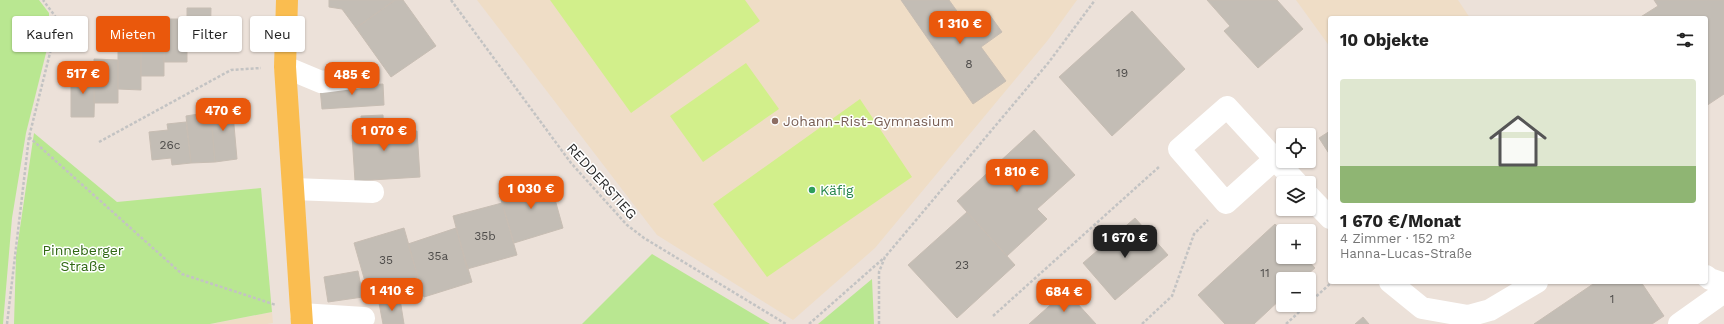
<!DOCTYPE html>
<html lang="de">
<head>
<meta charset="utf-8">
<style>
	body { margin:0; font-family:"Work Sans",sans-serif; background:#f6f6f6; color:#222; height:100vh; display:flex; flex-direction:column; font-size:15px; white-space:nowrap }
	* { box-sizing:border-box; margin:0 }
	p { font-size:13px; color:#767676 }
	.icon { flex:none; width:22px; height:22px; fill:none; stroke:currentColor; stroke-width:2; stroke-linecap:round; stroke-linejoin:round }
	.map { position:relative; flex:1; overflow:hidden }
	.panel { position:absolute; left:1328px; top:16px; width:380px; height:268px; display:flex; flex-direction:column; background:#fff; border-radius:4px; box-shadow:0 1px 3px #0004 }
	.panel>* { flex:none }
	.hud { position:absolute; left:12px; top:16px; width:380px; height:36px; display:flex; gap:8px }
	.controls { position:absolute; left:1276px; top:128px; display:grid; gap:8px }
	.controls a { display:grid; place-items:center; width:40px; height:40px; border-radius:4px; background:#fff; box-shadow:0 1px 3px #0004; font-size:20px }
	.price { position:absolute; translate:-50% -34px; padding:0 9px; border-radius:8px; background:#ea580c; color:#fff; font-size:13px; line-height:26px; filter:drop-shadow(0 1px 2px #0008) }
	.price::after { content:''; position:absolute; left:50%; top:24px; width:12px; height:9px; margin-left:-6px; background:inherit; clip-path:polygon(0 0,100% 0,50% 100%) }
	.price.active { background:#222; color:#fff }
	ul { padding:0; list-style:none }
	li { display:grid; align-content:center; gap:8px; height:212px; padding:0 12px }
	li span { display:grid; place-items:center; height:124px; border-radius:4px; color:#555 }
	li>.icon { margin-inline-start:auto }
	span .icon { width:72px; height:72px; fill:#fffc; stroke-width:1 }
	li b { font-size:17px }
	h2 { display:flex; justify-content:space-between; align-items:center; height:48px; padding:0 12px; font-size:17px }
	.chip { padding:0 14px; border-radius:4px; background:#fff; box-shadow:0 1px 3px #0004; font-size:14px; line-height:36px }
	.chip.active { background:#ea580c; color:#fff }
	.map>svg:first-child { display:block }
	.education { fill:#efddc6 }
	.green { fill:#b9e791 }
	.pitch { fill:#d2ef8b }
	.building { fill:#c3bdb5; stroke:#c7bdb3 }
	.lines { fill:none; stroke-linecap:round; stroke-linejoin:round }
	.path { stroke:#c3c3c3; stroke-width:2.5; stroke-dasharray:3 2; stroke-linecap:butt }
	.minor { stroke:#fff; stroke-width:22 }
	.major { stroke:#fabd50; stroke-width:22 }
	.education-dot { fill:#8d6e63; stroke:#fff; stroke-width:1.5 }
	.leisure-dot { fill:#2e9e5b; stroke:#fff; stroke-width:1.5 }
	.labels { text-anchor:middle; dominant-baseline:central; stroke-width:3; stroke-linejoin:round; paint-order:stroke }
	.number-label { font-size:12px; fill:#4f4d4b }
	.education-label { font-size:14px; fill:#785e54; stroke:#fff; text-anchor:start }
	.street-label { font-size:14px; fill:#282828; stroke:#fff }
	.leisure-label { font-size:14px; fill:#27864d; stroke:#fff; text-anchor:start }
	.park-label { font-size:14px; fill:#316914; stroke:#fff }
</style>
</head>
<body>
<div class="map">
<svg width="1724" height="324" viewBox="0 0 1724 324">
	<rect width="100%" height="100%" fill="#ece1d9"/>
	<!-- education -->
	<path class="education" d="M477,0h600l-29,40 -173,208 -82,72 -136,-85z
		M1296,0h162l12,18h-140v29z
		M272,312l1,11 -6,1h-56z"/>
	<!-- green -->
	<path class="green" d="M0,0h39l10,13v28l-23,92 -14,85 -9,106h-3z
		M34,133l83,69 144,-14 11,124 -62,12h-196l2,-69z
		M652,254l118,70h-188z
		M872,279l2,45h-56z"/>
	<!-- pitch -->
	<path class="pitch" d="M550,0h195l15,21 -129,92z
		M746,63l33,46 -76,53 -33,-46z
		M860,99l52,78 -145,100 -54,-73z"/>
	<!-- building -->
	<path class="building" d="M329,0h66l-39,28 -14,-19 -13,-2z
		M395,0h8l33,46 -45,31 -35,-49z
		M901,0h48l20,28 20,-14 13,18 -21,15 25,34 -33,23z
		M1207,0h70l26,29 -45,39 -34,-37 6,-5z
		M1654,0h70v94l-18,12v-88h-67l19,-12z
		M187,8h24l-1,43h-23z
		M1132,11l53,58 -73,67 -53,-59z
		M164,19h23v43h-23z
		M141,32h23v44h-23z
		M118,46h23v44l-23,-1z
		M94,59l24,1v43h-24z
		M71,74h24l-1,43h-23z
		M383,84l1,21 -62,4 -2,-21z
		M232,103l5,56 -22,3 -5,-57z
		M211,112l4,50 -24,1 -5,-47z
		M383,115l1,18 33,-2 3,46 -65,4 -3,-46 10,-1 -1,-18z
		M186,122l5,41 -19,2 -1,-7 -19,2 -3,-28 19,-2 -1,-6z
		M1034,130l41,45 -38,34 10,10 -40,37 -50,-55z
		M1330,131v24l-11,-17z
		M549,178l14,50 -49,15 -15,-50z
		M502,203l15,52 -50,14 -14,-53z
		M967,212l48,53 -58,53 -49,-53z
		M1135,218l33,37 -53,45 -32,-37z
		M1275,224l8,9v24h22l10,11 -13,11h-19v18l-29,27h-29l-27,-29z
		M404,228l14,49 -50,15 -14,-49z
		M456,228l16,54 -48,15 -16,-53z
		M358,271l5,26 -35,5 -4,-25z
		M1596,282h45l23,34 -12,8h-118z
		M1066,291l30,33h-67z
		M400,299l4,25h-21l-4,-21z
		M1363,317l6,7h-14z"/>
	<g class="lines">
		<!-- path -->
		<path class="path" d="M451,0l120,163 56,62 17,13 142,86
			M29,137l153,137 94,31
			M99,142l132,-72 30,-2
			M1309,303l23,-21
			M993,316l167,-150
			M7,324l22,-187 23,-92 3,-29 -12,-16
			M809,324l76,-67
			M879,324v-52l6,-15 164,-195 46,-62
			M1142,324l30,-28 22,-62 14,-14
			M1286,324l21,-19"/>
		<!-- minor -->
		<path class="minor" d="M285,67l36,15 47,-6
			M1275,159l-49,44 -47,-54 48,-42 70,76
			M293,189l80,3
			M1309,196l21,22
			M1706,276l4,3 14,5
			M1390,282l32,26 46,8 22,-6 47,-28
			M301,314l63,4
			M1679,324l45,-32"/>
		<!-- major -->
		<path class="major" d="M287,0l-2,67 17,257"/>
	</g>
	<!-- markers -->
	<circle class="education-dot" cx="775" cy="121" r="4"/>
	<circle class="leisure-dot" cx="812" cy="190" r="4"/>
	<g class="labels">
		<!-- number labels -->
		<g class="number-label">
			<text x="969" y="64">8</text>
			<text x="1122" y="73">19</text>
			<text x="170" y="145">26c</text>
			<text x="485" y="236">35b</text>
			<text x="438" y="256">35a</text>
			<text x="386" y="260">35</text>
			<text x="962" y="265">23</text>
			<text x="1265" y="273">11</text>
			<text x="1612" y="299">1</text>
		</g>
		<!-- education labels -->
		<g class="education-label">
			<text x="783" y="121">Johann-Rist-Gymnasium</text>
		</g>
		<!-- street labels -->
		<g class="street-label">
			<text transform="translate(602 181) rotate(48)">REDDERSTIEG</text>
		</g>
		<!-- leisure labels -->
		<g class="leisure-label">
			<text x="820" y="190">Käfig</text>
		</g>
		<!-- park labels -->
		<g class="park-label">
			<text x="83" y="250">Pinneberger<tspan x="83" dy="16">Straße</tspan></text>
		</g>
	</g>
</svg>
<div class="controls">
<a><svg class="icon" aria-label="locate" viewBox="0 0 24 24"><circle cx="12" cy="12" r="6"/><path d="M12 2v4M12 18v4M2 12h4M18 12h4"/></svg></a>
<a><svg class="icon" aria-label="layers" viewBox="0 0 24 24"><path d="M12 4l9 5-9 5-9-5zM3 14l9 5 9-5"/></svg></a>
<a>+</a>
<a>−</a>
</div>
<b class="price" style="left:960px;top:45px">1 310 €</b>
<b class="price" style="left:83px;top:95px">517 €</b>
<b class="price" style="left:352px;top:96px">485 €</b>
<b class="price" style="left:223px;top:132px">470 €</b>
<b class="price" style="left:384px;top:152px">1 070 €</b>
<b class="price" style="left:1017px;top:193px">1 810 €</b>
<b class="price" style="left:531px;top:210px">1 030 €</b>
<b class="price active" style="left:1125px;top:259px">1 670 €</b>
<b class="price" style="left:392px;top:312px">1 410 €</b>
<b class="price" style="left:1064px;top:313px">684 €</b>
<div class="hud">
<a class="chip">Kaufen</a>
<a class="chip active">Mieten</a>
<a class="chip">Filter</a>
<a class="chip">Neu</a>
</div>
<section class="panel">
<h2>10 Objekte<svg class="icon" aria-label="filters" viewBox="0 0 24 24"><path d="M4 7h16M4 17h16"/><circle cx="9" cy="7" r="2"/><circle cx="15" cy="17" r="2"/></svg></h2>
<ul>
<li><span style="background:linear-gradient(#dfe7d0 70%,#8fb573 0)"><svg class="icon" aria-label="home" viewBox="0 0 24 24"><path d="M3 11l9-7 9 7M6 9v11h12V9"/></svg></span><div><b>1 670 €/Monat</b><p>4 Zimmer · 152 m²</p><p>Hanna-Lucas-Straße</p></div></li>
</ul>
</section>
</div>
</body>
</html>
